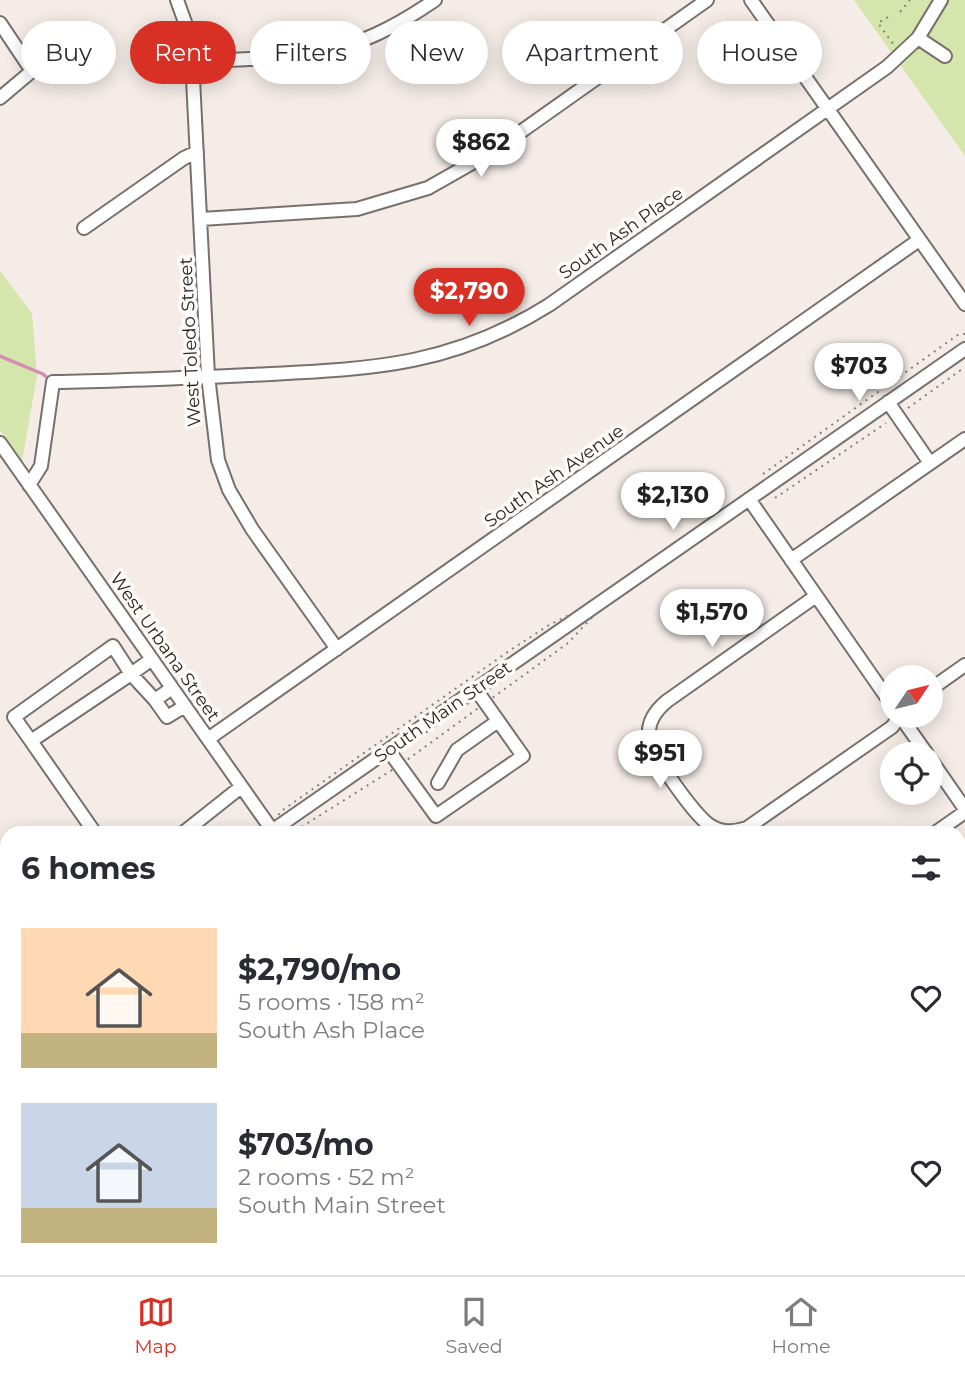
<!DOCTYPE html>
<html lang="en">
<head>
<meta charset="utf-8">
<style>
	body { margin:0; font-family:Montserrat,sans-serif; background:#f7f7f7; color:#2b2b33; height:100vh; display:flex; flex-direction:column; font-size:26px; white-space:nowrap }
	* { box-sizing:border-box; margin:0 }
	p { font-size:23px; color:#7c7c81 }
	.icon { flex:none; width:38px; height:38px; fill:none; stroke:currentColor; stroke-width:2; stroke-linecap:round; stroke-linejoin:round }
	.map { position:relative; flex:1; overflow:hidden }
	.sheet { position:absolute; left:0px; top:826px; width:966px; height:450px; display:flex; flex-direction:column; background:#fff; border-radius:21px 21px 0 0; box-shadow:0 4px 18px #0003 }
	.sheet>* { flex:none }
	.guide { position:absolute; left:21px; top:21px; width:924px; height:63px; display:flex; gap:14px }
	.needle { width:46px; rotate:55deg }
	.tools { position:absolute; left:880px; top:665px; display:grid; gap:14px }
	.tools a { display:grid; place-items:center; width:63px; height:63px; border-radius:50%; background:#fff; box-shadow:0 4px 18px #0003; font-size:35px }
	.price { position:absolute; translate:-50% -60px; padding:0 16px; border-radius:24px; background:#fff; color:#222; font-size:23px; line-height:46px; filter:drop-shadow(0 2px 4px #0008) }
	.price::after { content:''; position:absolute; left:50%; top:42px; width:21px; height:16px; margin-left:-10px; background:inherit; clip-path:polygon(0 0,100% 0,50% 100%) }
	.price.active { background:#d93025; color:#fff }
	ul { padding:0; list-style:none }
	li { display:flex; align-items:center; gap:21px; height:175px; padding:0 21px }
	li span { display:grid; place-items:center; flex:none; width:196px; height:140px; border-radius:0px; color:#555 }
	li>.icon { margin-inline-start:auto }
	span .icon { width:84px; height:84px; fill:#fffc; stroke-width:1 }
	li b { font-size:30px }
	h2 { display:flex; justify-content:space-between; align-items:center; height:84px; padding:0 21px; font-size:30px }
	.chip { padding:0 24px; border-radius:32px; background:#fff; box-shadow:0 4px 18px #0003; font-size:24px; line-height:63px }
	.chip.active { background:#d93025; color:#fff }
	.dock { display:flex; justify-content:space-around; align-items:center; height:98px; border-top:2px solid #e1e1e2; background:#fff; font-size:19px; color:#7c7c81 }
	.dock a { display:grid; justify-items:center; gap:4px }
	.dock .active { color:#d93025 }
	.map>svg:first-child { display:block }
	.green { fill:#d5e6ac }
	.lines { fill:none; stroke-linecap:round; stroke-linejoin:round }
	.stream { stroke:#d68db2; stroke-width:3.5 }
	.minor-casing { stroke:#78706b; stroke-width:16 }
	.major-casing { stroke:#cccbca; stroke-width:19 }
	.path { stroke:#86807d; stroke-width:2; stroke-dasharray:2 5; stroke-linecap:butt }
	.minor { stroke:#fff; stroke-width:12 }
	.major { stroke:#e6d6ac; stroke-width:16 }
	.labels { text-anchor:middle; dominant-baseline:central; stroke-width:7; stroke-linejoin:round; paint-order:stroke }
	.street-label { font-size:18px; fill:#292624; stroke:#fefbf9 }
</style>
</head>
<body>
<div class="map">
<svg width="965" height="1275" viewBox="0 0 965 1275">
	<rect width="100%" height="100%" fill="#f5ece7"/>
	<!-- green -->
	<path class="green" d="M854,0h111v156z
		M0,271l32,42 5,63 -15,85 -22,-31z
		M260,1269h644l4,6h-657z"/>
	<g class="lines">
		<!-- stream -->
		<path class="stream" d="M0,356l43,18 8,7"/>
		<defs>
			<path id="minor" d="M177,0l14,39 17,337 10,84 11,30 23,39 85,120
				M751,0l214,304
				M0,23l32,48 -32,27
				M918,38l27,18
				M193,63c40,-5 80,-3 119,-9 46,-7 85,-28 123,-54
				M201,219l156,-10 71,-21 67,-38 212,-150
				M84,228l100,-70 13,-6
				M888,402l42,61
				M0,443l272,387
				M29,485l12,-19 12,-84c65,-1 130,-4 196,-7 116,-6 198,-6 300,-70l338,-238 31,-29 23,-38
				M749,499l143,206
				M791,560l174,-121
				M816,596l-149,105c-11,9 -20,21 -18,37 2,16 47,80 62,88 11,7 24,6 36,2l145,-101 8,-11
				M152,659l-21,15 -18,-28 -99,71 17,24 100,-67 24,26
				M172,688l-17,12 12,17 18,-11
				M931,689l34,-24
				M900,716l27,38
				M208,739l711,-499
				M31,741l64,92
				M389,751l47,65 87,-60 -46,-65
				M931,760l34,49
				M438,783l19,-33 41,-29
				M183,833l58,-46
				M269,833l696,-484
				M935,833l30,-21
				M0,890l7,-4
				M959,911l6,8
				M0,957l7,-4
				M0,999l7,9
				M0,1026l7,-5
				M959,1124l6,-4"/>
			<path id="major" d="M0,1174l7,10
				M67,1269l4,6"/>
		</defs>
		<!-- minor casing -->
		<use href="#minor" class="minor-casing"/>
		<!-- major casing -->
		<use href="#major" class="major-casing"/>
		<!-- path -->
		<path class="path" d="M900,12l10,-12
			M888,17l-10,6 16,22
			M908,408l57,-41
			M763,474l196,-140h6
			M775,498l111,-75
			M616,592l-48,51 -168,122 -105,66 -23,-1 8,-18 229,-161 40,-26z
			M562,1269l4,6
			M714,1269l6,6
			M847,1269l1,6
			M273,1275l8,-6
			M827,1275l4,-6
			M886,1275l1,-6"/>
		<!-- minor -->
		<use href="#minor" class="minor"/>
		<!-- major -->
		<use href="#major" class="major"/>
	</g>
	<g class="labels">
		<!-- street labels -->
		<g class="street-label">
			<text transform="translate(621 233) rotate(-35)">South Ash Place</text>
			<text transform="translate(190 342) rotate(-93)">West Toledo Street</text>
			<text transform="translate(554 476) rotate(-35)">South Ash Avenue</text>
			<text transform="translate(165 647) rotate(55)">West Urbana Street</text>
			<text transform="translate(443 712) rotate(-35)">South Main Street</text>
		</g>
	</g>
</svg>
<div class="tools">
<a><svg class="needle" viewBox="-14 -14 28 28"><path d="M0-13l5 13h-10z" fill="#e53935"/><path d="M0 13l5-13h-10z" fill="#7c7c81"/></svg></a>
<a><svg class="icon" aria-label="locate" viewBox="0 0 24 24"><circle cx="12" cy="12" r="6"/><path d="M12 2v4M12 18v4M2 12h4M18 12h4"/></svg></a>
</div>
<b class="price" style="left:481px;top:179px">$862</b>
<b class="price active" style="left:469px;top:328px">$2,790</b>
<b class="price" style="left:859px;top:403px">$703</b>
<b class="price" style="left:673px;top:532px">$2,130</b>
<b class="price" style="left:712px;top:649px">$1,570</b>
<b class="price" style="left:660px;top:790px">$951</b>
<div class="guide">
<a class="chip">Buy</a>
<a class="chip active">Rent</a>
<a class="chip">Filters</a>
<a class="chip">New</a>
<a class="chip">Apartment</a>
<a class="chip">House</a>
</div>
<section class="sheet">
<h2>6 homes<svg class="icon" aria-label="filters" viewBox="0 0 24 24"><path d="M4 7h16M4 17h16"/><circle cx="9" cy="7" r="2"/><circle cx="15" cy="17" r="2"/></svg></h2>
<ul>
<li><span style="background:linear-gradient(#ffd9b3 75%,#c2b280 0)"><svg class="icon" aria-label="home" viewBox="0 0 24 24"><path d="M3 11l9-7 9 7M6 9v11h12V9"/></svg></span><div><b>$2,790/mo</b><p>5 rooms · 158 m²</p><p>South Ash Place</p></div><svg class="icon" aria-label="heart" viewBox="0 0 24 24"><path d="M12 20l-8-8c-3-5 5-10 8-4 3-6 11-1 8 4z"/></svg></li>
<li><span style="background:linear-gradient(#c9d6e8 75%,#c2b280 0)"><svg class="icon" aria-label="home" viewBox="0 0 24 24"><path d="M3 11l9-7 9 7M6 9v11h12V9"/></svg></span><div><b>$703/mo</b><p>2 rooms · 52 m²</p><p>South Main Street</p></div><svg class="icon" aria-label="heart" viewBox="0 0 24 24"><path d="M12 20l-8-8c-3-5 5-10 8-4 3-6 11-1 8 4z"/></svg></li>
</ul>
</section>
</div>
<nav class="dock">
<a class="active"><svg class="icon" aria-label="map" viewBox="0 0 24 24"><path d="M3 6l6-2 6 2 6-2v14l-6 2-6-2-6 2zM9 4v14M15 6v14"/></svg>Map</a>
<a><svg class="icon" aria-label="saved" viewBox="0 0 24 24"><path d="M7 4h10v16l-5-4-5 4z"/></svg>Saved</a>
<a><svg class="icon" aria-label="home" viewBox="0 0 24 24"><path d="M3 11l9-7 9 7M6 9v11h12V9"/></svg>Home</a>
</nav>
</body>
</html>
